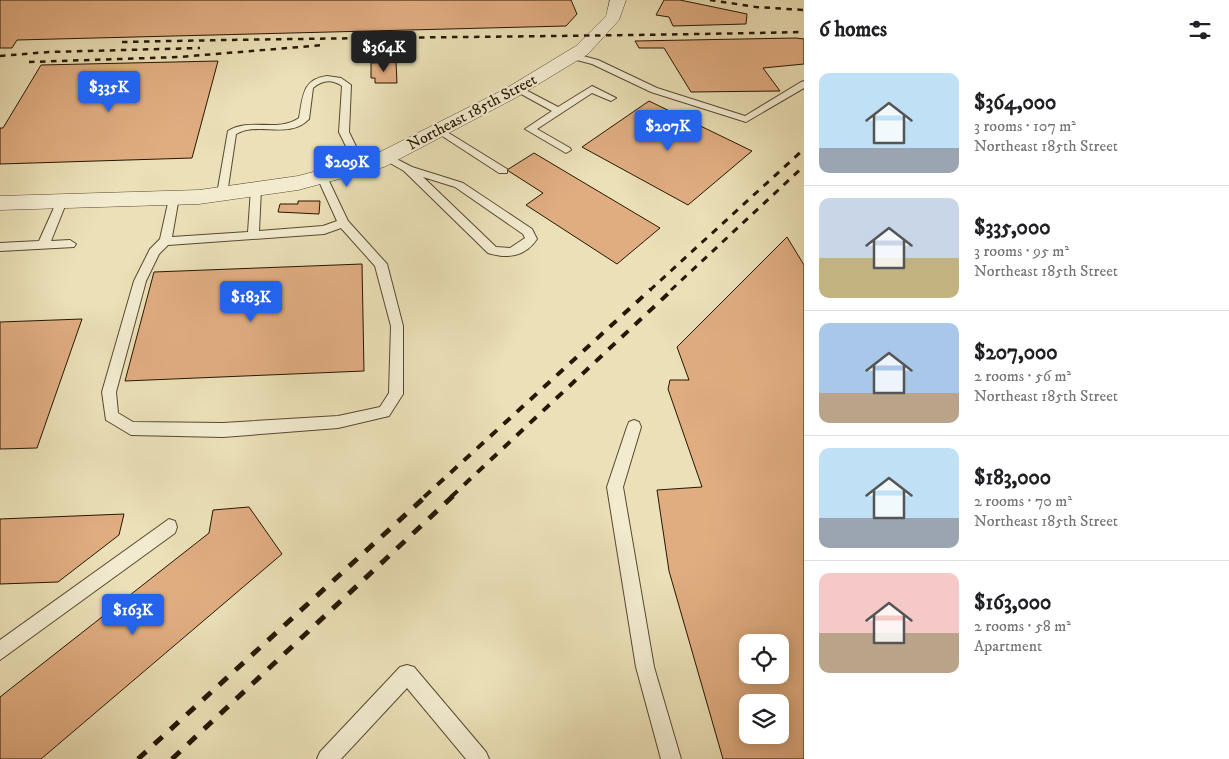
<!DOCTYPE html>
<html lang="en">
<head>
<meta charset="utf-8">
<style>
	body { margin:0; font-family:"IM FELL DW Pica",serif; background:#f6f6f6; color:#202124; height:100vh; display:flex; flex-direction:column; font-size:19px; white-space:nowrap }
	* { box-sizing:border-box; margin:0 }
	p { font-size:16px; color:#757577 }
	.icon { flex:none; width:28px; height:28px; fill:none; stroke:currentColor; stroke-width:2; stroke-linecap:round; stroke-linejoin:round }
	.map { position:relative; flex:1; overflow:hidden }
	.sheet { display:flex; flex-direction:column; background:#fff; width:425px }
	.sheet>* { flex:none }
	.controls { position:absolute; left:739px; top:634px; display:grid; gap:10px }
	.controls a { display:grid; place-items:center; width:50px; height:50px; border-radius:10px; background:#fff; box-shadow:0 2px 12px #0003; font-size:25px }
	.price { position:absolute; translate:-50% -42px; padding:0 11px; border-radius:5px; background:#2563eb; color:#fff; font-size:16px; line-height:32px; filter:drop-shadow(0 1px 2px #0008) }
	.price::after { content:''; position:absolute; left:50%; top:30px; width:15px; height:11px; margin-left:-8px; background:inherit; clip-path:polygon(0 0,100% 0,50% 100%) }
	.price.selected { background:#222; color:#fff }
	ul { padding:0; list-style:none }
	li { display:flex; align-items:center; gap:15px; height:125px; padding:0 15px }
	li+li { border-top:1px solid #e0e0e0 }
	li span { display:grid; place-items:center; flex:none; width:140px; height:100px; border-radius:10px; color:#555 }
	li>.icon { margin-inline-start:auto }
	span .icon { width:60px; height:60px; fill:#fffc; stroke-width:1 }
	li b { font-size:21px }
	h2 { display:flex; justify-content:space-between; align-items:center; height:60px; padding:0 15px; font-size:21px }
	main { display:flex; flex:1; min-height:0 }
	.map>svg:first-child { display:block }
	.building { fill:#e0ad81; stroke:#261703; fill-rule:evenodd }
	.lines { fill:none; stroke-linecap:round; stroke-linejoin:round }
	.service-casing { stroke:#574930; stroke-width:2 }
	.tertiary-casing { stroke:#574930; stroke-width:1 }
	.service { fill:#f2ebd0; fill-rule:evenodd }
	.tertiary { fill:#f2ebd0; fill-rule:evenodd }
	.rail-far3 { stroke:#261703; stroke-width:2.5; stroke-dasharray:5.5 5.5; stroke-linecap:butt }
	.rail-far2 { stroke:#261703; stroke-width:3; stroke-dasharray:7 7; stroke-linecap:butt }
	.rail-far1 { stroke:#261703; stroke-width:4; stroke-dasharray:9 9; stroke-linecap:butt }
	.rail { stroke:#261703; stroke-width:5; stroke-dasharray:11 11; stroke-linecap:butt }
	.labels { text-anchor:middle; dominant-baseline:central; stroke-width:4; stroke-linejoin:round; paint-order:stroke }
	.far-street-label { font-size:16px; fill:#261703; stroke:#f2ebd0 }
</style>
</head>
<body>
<main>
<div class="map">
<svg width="804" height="759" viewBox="0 0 804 759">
	<rect width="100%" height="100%" fill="#ebe0b7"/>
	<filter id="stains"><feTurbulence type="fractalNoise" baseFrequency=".004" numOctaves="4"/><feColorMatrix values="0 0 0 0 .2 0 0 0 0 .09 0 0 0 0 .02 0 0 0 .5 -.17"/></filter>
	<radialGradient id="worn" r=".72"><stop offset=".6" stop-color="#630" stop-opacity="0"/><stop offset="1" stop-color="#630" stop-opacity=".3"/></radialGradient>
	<!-- building -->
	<path class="building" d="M0,0h571l6,14 -11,12 -549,14 -5,8h-12z
		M664,0h16l67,14 -1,10 -73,2 -4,-9 -13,-2z
		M796,38l8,1v25l-41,4 17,23 -89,1 -27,-44h-25l-4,-7z
		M218,61l-26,97 -192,6v-36h3l38,-63z
		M396,62l1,21h-22v-5h-4v-15z
		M649,101l103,50 -64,54 -106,-58z
		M534,153l126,75 -43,36 -91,-59 17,-12 -36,-23z
		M298,201h22l-1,13 -41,-2 2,-8h18z
		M787,237l17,28v494h-81l-54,-188 -12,-81 45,-3 -34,-98 2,-9h19l-12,-33zM748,642h32v33h-32zM748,702h32v33h-32z
		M362,264l2,107 -239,10 29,-109z
		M82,319l-45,129 -37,1v-127z
		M249,507l33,47 -241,205h-41v-62l209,-164 4,-23z
		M124,514l-5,21 -61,47 -58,2v-65z"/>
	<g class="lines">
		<defs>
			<path id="service" d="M572,53l26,7 59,28 88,28 56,-34 3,-1v7l-58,34 -95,-30 -59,-28 -23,-6v-4z
				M327,76l14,2 10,7 -2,47 17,35 -1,2h-8l-18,-37 3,-46c-10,-7 -20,-6 -29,2l-4,31c-20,21 -51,2 -73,15l-9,60 -5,4 -4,-1 -1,-3 11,-63c22,-14 50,2 71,-13 4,-21 3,-39 28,-42z
				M592,86l24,12 -5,3 -19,-8 -55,36 33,19 1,2 -5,3 -41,-24 27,-18 -40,-22 8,-2 38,20z
				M439,127l68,42v4h-8l-63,-41v-4z
				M387,154l25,13 51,16 69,46 5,10c-12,18 -30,20 -49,14l-84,-82 -21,-12v-4zM423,177l32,10 68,47 2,4 -15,10 -14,-1z
				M322,174l5,3 21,44 39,43 16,62v68l-14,22 -51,12 -115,9 -92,-2 -25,-15 -4,-28 32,-111 16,-32 10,-10 10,-45 4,-1 5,4 -7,40 76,-5 3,-43 5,-4 5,4 -2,42 64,-5 14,-5 -20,-44zM341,228l34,38 16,60 -2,67 -9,14 -42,9 -115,7 -90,-1 -15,-9 -2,-21 30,-111 13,-27 9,-9 156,-11z
				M62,197l5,4 -16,40 19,-1 6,4 -2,3 -74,4v-8l39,-2 18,-40z
				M634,420l5,2 2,5 -18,60 31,180 27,92h-20l-25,-92 -29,-180 20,-60 2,-5z
				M169,519l6,2 2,6 -2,6 -175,127v-20z
				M407,665l7,2 72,85 3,7h-23l-59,-71 -66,71h-24l3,-7 80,-85z"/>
			<path id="tertiary" d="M610,0h16l-7,20 -31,34 -71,43 -133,70 -86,23 -99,14 -199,6v-14l199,-6 99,-14 72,-19 135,-68 71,-43 30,-30z"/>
		</defs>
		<!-- service casing -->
		<use href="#service" class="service-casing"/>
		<!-- tertiary casing -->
		<use href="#tertiary" class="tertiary-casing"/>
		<!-- service -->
		<use href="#service" class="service"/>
		<!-- tertiary -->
		<use href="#tertiary" class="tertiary"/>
		<!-- rail-far3 -->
		<path class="rail-far3" d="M710,0l46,7 48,3
			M122,42c227,-5 455,-5 682,-10
			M0,56l49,-4 151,-4
			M29,62l150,-5 145,-12"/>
		<!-- rail-far2 -->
		<path class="rail-far2" d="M650,290l154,-141
			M671,290l133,-124"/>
		<!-- rail-far1 -->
		<path class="rail-far1" d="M424,497l227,-208
			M451,497l222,-208"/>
		<!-- rail -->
		<path class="rail" d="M138,759l288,-263
			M172,759l281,-263"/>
	</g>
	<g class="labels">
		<!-- far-street labels -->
		<g class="far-street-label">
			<text transform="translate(472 112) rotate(-28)">Northeast 185th Street</text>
		</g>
	</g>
	<rect width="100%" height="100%" filter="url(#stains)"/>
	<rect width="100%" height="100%" fill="url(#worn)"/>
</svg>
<div class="controls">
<a><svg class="icon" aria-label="locate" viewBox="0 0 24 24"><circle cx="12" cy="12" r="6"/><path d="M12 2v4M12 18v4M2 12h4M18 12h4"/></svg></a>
<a><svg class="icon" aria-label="layers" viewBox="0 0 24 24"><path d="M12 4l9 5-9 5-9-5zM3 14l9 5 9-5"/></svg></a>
</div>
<b class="price selected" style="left:384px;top:73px">$364K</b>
<b class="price" style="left:109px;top:113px">$335K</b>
<b class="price" style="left:668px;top:152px">$207K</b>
<b class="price" style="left:347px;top:188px">$209K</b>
<b class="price" style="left:251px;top:323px">$183K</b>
<b class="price" style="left:133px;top:636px">$163K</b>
</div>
<section class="sheet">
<h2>6 homes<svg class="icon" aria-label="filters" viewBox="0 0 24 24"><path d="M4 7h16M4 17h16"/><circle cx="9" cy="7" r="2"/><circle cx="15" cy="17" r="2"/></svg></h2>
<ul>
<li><span style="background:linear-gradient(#bfe0f5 75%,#9aa5b1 0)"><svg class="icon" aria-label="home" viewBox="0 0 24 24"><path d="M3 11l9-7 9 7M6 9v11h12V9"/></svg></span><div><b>$364,000</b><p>3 rooms · 107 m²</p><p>Northeast 185th Street</p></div></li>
<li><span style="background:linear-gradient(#c9d6e8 60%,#c2b280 0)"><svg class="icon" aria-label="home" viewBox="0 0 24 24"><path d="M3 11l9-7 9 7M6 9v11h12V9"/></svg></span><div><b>$335,000</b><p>3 rooms · 95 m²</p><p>Northeast 185th Street</p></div></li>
<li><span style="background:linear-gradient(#a9c7e8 70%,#b9a48a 0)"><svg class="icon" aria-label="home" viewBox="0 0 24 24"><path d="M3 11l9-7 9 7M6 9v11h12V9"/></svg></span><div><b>$207,000</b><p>2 rooms · 56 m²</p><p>Northeast 185th Street</p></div></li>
<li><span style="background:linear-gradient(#bfe0f5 70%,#9aa5b1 0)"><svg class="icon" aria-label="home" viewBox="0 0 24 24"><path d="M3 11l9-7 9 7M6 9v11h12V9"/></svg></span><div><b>$183,000</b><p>2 rooms · 70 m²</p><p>Northeast 185th Street</p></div></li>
<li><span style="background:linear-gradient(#f6c9c9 60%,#b9a48a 0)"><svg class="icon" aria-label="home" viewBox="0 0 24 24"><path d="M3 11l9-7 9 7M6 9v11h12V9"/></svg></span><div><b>$163,000</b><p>2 rooms · 58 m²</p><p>Apartment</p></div></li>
</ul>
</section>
</main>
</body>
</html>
